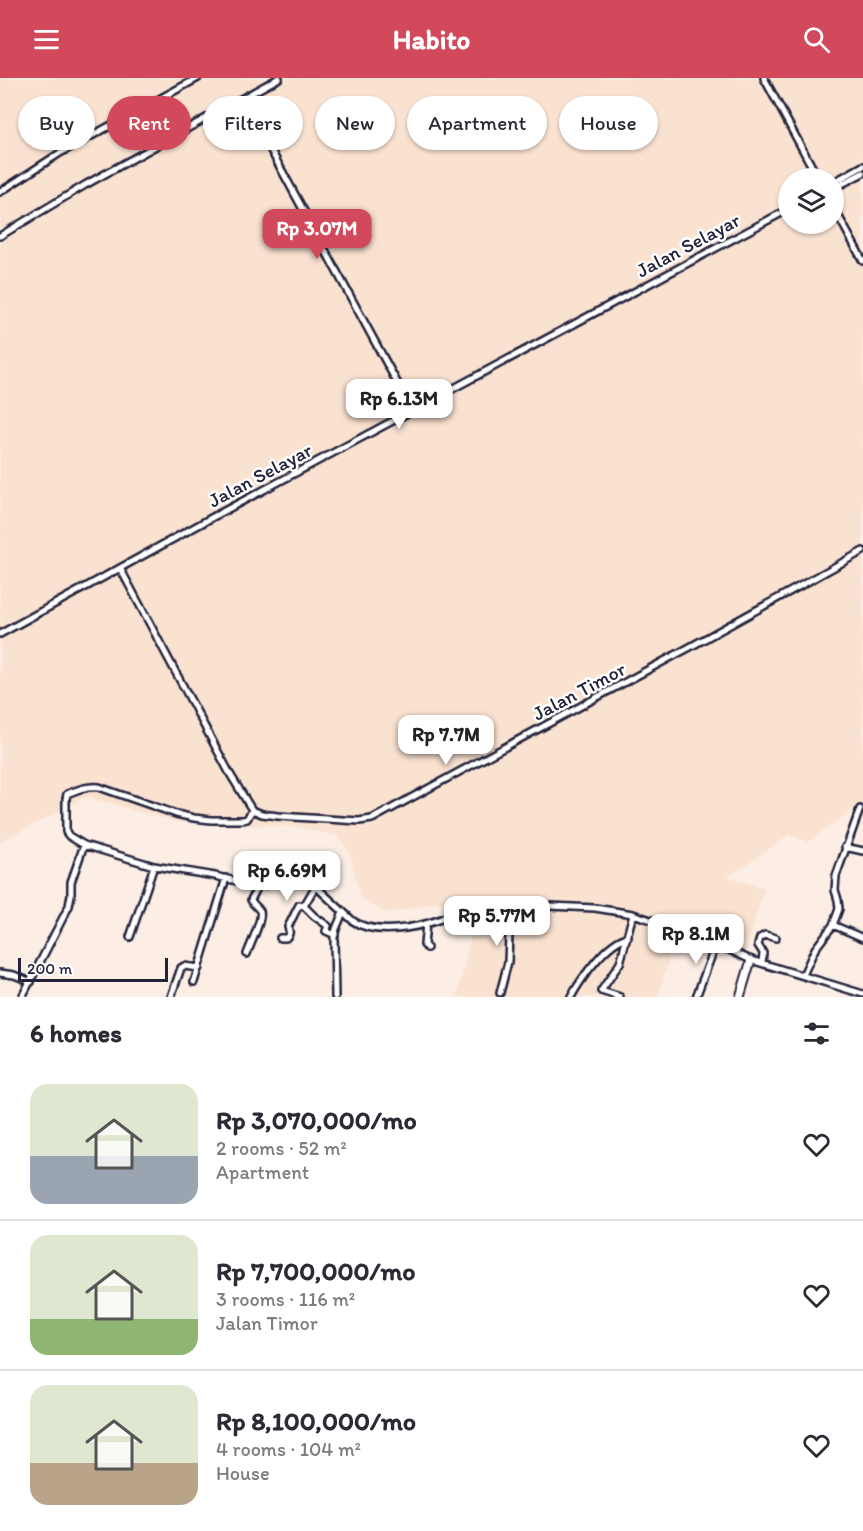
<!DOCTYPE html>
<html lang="en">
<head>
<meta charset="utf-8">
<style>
	body { margin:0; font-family:Itim,sans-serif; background:#f2f2f3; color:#2b2b33; height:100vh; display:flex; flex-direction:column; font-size:22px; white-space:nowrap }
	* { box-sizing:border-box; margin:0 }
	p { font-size:20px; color:#7c7c81 }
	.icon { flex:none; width:33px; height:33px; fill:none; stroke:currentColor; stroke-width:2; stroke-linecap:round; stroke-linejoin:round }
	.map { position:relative; height:919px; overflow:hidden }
	.panel { display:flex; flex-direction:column; background:#fff; flex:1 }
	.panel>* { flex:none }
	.banner { position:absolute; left:18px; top:18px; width:828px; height:54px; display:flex; gap:12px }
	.fabs { position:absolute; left:778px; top:90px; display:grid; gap:12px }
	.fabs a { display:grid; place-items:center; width:66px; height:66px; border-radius:50%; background:#fff; box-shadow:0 2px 4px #0004; font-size:30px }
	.scale { position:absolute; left:18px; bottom:15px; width:150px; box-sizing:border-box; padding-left:6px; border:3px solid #22223b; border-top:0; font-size:16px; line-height:21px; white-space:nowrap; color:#22223b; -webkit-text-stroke:4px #fff; paint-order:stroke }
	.price { position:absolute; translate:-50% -51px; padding:0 14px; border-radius:12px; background:#fff; color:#222; font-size:20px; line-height:39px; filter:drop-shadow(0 2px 3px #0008) }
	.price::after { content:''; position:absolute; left:50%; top:36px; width:18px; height:14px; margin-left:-9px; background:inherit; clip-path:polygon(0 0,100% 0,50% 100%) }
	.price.active { background:#d1495b; color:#fff }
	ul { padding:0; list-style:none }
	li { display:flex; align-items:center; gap:18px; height:150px; padding:0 30px }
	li+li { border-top:2px solid #e1e1e2 }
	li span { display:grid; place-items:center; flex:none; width:168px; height:120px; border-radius:18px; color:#555 }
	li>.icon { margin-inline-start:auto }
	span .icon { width:72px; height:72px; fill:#fffc; stroke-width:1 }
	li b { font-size:26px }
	h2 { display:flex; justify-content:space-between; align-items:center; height:72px; padding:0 30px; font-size:26px }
	.pill { padding:0 21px; border-radius:27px; background:#fff; box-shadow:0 2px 4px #0004; font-size:21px; line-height:54px }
	.pill.active { background:#d1495b; color:#fff }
	header { display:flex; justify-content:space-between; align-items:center; height:78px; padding:0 30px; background:#d1495b; color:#fff; font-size:27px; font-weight:700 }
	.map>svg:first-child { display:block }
	.built { fill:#fae2d1; fill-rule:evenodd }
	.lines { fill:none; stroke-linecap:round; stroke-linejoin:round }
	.street-casing { stroke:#22223b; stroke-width:10 }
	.secondary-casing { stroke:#22223b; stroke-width:11 }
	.street { stroke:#fff; stroke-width:5 }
	.secondary { stroke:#fff; stroke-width:7 }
	.labels { text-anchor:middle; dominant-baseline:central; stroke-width:5; stroke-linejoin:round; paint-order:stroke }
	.street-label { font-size:20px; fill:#22223b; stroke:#fff }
</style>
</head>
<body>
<header><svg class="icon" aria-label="menu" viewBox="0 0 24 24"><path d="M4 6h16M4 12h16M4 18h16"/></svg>Habito<svg class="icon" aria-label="search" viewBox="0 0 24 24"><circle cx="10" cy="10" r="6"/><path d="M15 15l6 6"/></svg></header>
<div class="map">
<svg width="863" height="919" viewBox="0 0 863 919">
	<rect width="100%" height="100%" fill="#fceee4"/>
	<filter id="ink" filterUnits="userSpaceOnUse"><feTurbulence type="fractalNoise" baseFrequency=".0167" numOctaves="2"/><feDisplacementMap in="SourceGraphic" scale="12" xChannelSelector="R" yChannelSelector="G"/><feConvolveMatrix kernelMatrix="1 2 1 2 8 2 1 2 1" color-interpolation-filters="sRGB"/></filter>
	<g filter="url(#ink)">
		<!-- built -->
		<path class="built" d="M0,0h863v725l-55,39 -19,-7 -47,33 -15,8 37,13 -19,65 -66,-30 -21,73h-197l-4,-2 24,-100 -95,18 -26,-15 -10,-45 -11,-17 -43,-9 -120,-5 -90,-25 -86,45zM789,100h45v46h-45z"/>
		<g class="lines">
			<defs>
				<path id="street" d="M764,0l54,100
					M243,21l169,311
					M834,104l29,-16
					M834,110l29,-15
					M0,114l60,-39 138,-75
					M834,130l29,53
					M0,158l85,-51 194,-107
					M120,490l110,206 22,36 10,4 16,2 81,5 13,-2 318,-172 173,-96
					M0,556l213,-117 576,-308
					M252,732l-5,9 -4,1h-32l-17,-2 -18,-4 -77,-27c-12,-1 -20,2 -32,7l-1,5v33l3,4 15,9 70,21 61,10 43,10 8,-1 9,-7 6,-3 9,-1 9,2 11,5 43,40c22,15 64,7 88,-2 13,-6 25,-13 40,-16l114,5 38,6 68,23 50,23 112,34
					M845,769l18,4
					M304,828l10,10 14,10 -2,5 9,4
					M426,846l-2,21 3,3
					M833,847l30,13
					M130,859l24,-71
					M280,860h6c4,-4 4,-6 2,-11l11,-22 5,1 11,-19
					M247,876c3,-9 16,-35 13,-43 -3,-5 -7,-6 -9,-11l7,-14
					M762,885l1,-10 -5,-8 2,-7 5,-3 11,3
					M0,895l14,2 17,7
					M803,897l12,-26 18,-24 6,-16 -1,-9 -3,-10 1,-14 24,-67
					M194,904l32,-104
					M500,915l8,-31 2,-57
					M22,919l47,-91 2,-11v-13l13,-37
					M171,919l10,-29 3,-2 15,2
					M335,919l-1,-60 2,-8 7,-17
					M571,919c10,-18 36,-56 57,-60
					M620,919l-19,-6 19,-28 13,-49
					M696,919l20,-53"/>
				<path id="secondary" d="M740,919l11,-37"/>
			</defs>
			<!-- street casing -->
			<use href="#street" class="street-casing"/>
			<!-- secondary casing -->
			<use href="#secondary" class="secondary-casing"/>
			<!-- street -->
			<use href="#street" class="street"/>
			<!-- secondary -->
			<use href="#secondary" class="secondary"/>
		</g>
	</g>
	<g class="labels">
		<!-- street labels -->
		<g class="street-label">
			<text transform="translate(688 167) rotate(-28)">Jalan Selayar</text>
			<text transform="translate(260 397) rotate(-28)">Jalan Selayar</text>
			<text transform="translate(579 613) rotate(-28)">Jalan Timor</text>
		</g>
	</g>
</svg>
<div class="fabs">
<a><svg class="icon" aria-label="layers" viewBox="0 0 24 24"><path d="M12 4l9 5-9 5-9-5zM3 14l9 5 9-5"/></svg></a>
</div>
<div class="scale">200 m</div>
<b class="price active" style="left:317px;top:182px">Rp 3.07M</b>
<b class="price" style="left:399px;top:352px">Rp 6.13M</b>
<b class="price" style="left:446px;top:688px">Rp 7.7M</b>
<b class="price" style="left:287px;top:824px">Rp 6.69M</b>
<b class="price" style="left:497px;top:869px">Rp 5.77M</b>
<b class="price" style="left:696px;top:887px">Rp 8.1M</b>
<div class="banner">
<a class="pill">Buy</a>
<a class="pill active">Rent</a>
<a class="pill">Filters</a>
<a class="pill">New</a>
<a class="pill">Apartment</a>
<a class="pill">House</a>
</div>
</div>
<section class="panel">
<h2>6 homes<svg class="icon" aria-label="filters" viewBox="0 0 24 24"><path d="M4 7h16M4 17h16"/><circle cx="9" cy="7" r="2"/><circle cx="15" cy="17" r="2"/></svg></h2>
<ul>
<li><span style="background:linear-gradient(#dfe7d0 60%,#9aa5b1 0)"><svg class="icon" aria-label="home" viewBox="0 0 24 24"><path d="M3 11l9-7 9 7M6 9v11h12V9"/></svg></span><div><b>Rp 3,070,000/mo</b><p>2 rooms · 52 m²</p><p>Apartment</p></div><svg class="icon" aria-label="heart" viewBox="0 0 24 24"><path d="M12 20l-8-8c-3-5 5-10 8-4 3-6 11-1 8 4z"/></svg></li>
<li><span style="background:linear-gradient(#dfe7d0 70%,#8fb573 0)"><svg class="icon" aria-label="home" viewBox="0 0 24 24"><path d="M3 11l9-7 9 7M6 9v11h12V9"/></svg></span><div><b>Rp 7,700,000/mo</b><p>3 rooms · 116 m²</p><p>Jalan Timor</p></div><svg class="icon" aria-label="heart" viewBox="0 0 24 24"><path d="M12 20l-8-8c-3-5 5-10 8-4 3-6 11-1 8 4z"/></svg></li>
<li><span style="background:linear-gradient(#dfe7d0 65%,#b9a48a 0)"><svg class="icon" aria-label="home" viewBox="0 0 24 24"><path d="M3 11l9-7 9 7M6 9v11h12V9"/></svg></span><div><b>Rp 8,100,000/mo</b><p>4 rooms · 104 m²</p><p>House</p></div><svg class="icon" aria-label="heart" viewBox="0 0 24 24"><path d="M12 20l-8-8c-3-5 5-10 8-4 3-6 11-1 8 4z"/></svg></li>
</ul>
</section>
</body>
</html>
